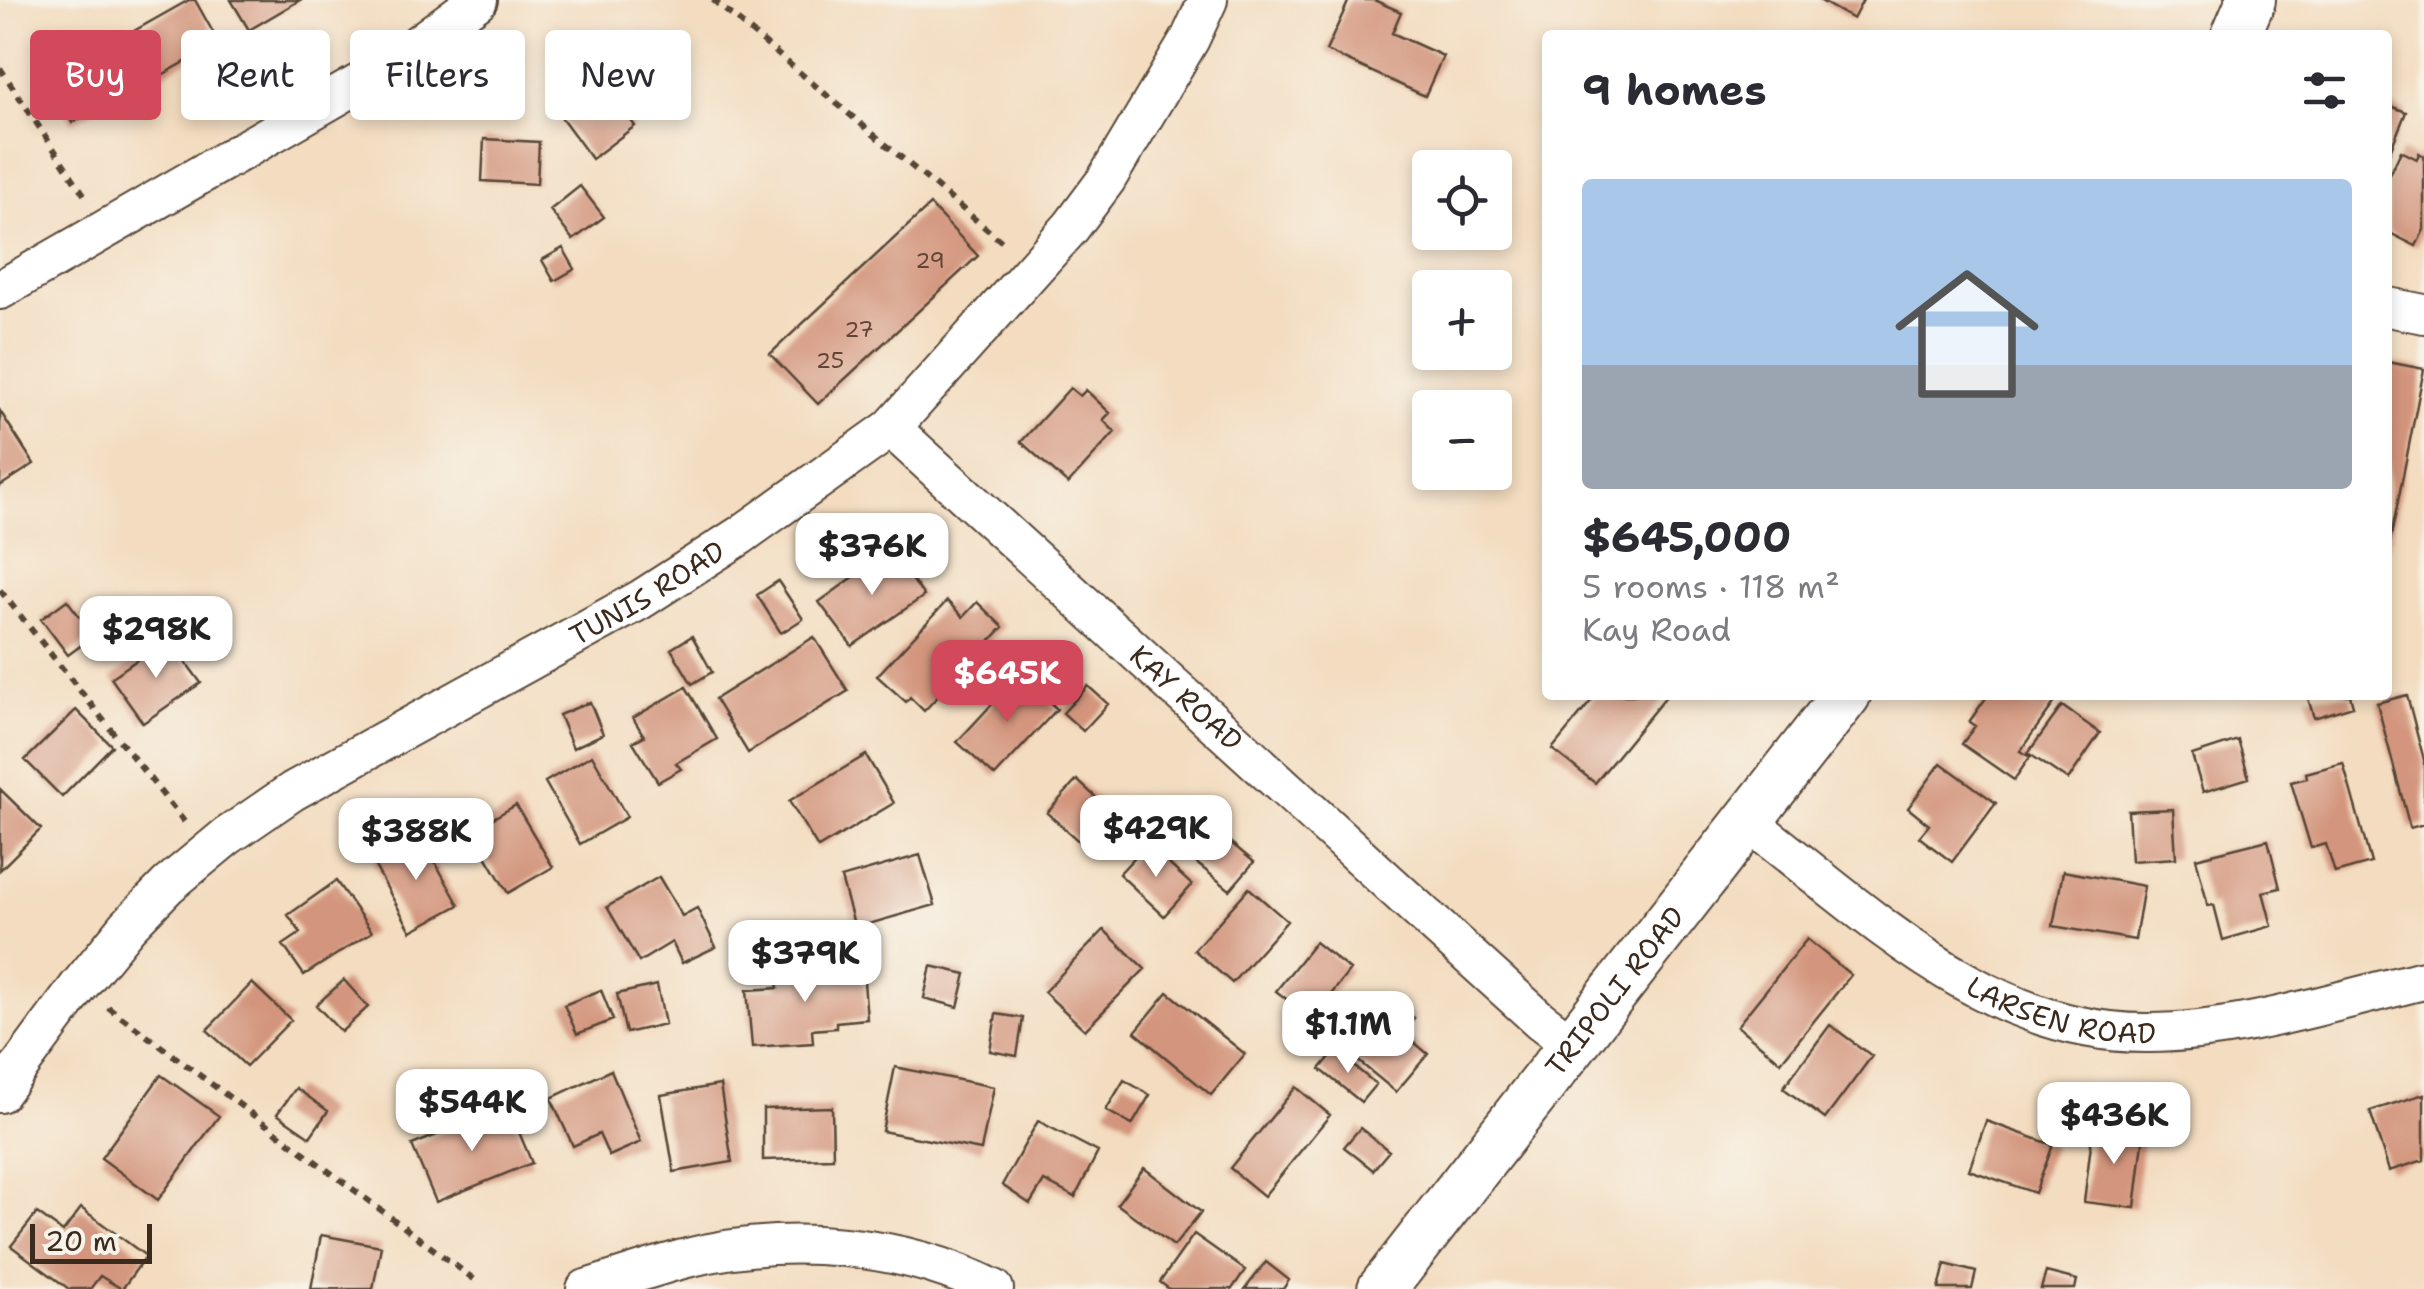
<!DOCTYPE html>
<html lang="en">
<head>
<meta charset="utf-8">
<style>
	body { margin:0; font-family:"Shantell Sans",sans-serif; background:#f7f7f7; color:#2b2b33; height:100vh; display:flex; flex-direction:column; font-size:38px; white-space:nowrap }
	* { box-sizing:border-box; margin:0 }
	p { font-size:32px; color:#7c7c81 }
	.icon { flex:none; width:55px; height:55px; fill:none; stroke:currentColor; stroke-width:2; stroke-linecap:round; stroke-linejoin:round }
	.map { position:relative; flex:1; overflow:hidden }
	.sheet { position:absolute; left:1542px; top:30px; width:850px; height:670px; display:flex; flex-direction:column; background:#fff; border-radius:10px; box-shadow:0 5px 15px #0003 }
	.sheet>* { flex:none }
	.guide { position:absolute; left:30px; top:30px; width:950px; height:90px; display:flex; gap:20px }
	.tools { position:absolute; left:1412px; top:150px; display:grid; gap:20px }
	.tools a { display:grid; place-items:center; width:100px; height:100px; border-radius:10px; background:#fff; box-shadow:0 5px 15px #0003; font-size:50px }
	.scale { position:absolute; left:30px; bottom:25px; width:122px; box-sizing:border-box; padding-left:10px; border:5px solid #3b2a1e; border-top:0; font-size:28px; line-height:35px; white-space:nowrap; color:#3b2a1e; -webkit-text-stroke:8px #f7f3e8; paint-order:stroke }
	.price { position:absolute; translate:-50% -85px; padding:0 22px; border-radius:20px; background:#fff; color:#222; font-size:32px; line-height:65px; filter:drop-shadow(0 2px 5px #0008) }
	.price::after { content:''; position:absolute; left:50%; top:60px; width:30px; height:22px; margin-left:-15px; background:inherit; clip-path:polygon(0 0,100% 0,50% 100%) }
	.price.selected { background:#d1495b; color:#fff }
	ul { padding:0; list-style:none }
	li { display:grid; align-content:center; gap:20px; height:530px; padding:0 40px }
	li span { display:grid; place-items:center; height:310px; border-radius:10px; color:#555 }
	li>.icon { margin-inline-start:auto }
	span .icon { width:180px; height:180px; fill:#fffc; stroke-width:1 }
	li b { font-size:42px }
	h2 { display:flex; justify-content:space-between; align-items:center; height:120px; padding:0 40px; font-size:42px }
	.chip { padding:0 35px; border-radius:10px; background:#fff; box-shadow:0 5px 15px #0003; font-size:35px; line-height:90px }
	.chip.selected { background:#d1495b; color:#fff }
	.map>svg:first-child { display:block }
	.building { fill:#d3957d }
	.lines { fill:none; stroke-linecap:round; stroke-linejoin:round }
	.minor-casing { stroke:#574536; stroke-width:42 }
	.tertiary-casing { stroke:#574536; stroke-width:52 }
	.path { stroke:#574536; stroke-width:6; stroke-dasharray:8 8; stroke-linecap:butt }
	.minor { stroke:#fff; stroke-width:38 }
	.tertiary { stroke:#fff; stroke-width:48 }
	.labels { text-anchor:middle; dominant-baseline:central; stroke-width:8; stroke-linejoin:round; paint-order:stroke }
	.number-label { font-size:22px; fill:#614536 }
	.street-label { font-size:28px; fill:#3b2a1e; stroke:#f7f3e8 }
</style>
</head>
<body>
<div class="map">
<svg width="2424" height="1289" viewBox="0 0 2424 1289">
	<rect width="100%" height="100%" fill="#f7f3e8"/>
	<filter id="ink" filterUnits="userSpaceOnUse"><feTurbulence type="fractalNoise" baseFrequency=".01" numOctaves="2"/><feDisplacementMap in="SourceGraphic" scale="20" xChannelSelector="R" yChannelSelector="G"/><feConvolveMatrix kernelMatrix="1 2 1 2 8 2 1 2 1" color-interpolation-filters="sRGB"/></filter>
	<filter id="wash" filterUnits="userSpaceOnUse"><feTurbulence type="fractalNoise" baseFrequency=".0048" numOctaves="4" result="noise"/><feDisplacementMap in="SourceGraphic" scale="40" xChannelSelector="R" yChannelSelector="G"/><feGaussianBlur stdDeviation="2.25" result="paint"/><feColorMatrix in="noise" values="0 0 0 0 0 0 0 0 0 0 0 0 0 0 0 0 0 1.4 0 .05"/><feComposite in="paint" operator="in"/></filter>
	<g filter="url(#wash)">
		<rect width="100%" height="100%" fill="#f3dcbf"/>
		<g id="blocks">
			<!-- building -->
			<path class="building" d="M189,0h6l24,43 -59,33 -26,-45z
				M231,0h69l-51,30z
				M1349,0h25l27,12 -9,21 51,23 -18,40 -99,-45z
				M1819,0h44l-10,19z
				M92,37l32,57 -52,29 -32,-57z
				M600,78l35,48 -43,33 -36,-49z
				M2388,105l18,7 -18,44z
				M484,139l55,3 -2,42 -55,-3z
				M2401,151l16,8 2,-6 5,3v74l-8,16 -28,-14v-53z
				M580,186l24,31 -31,23 -23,-30z
				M930,205l48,51 -160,148 -48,-50z
				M563,248l12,21 -21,12 -12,-21z
				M2388,362l36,7 -35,178h-1z
				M1070,388l10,8 6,-6 24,23 -7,7 12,12 -47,52 -47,-42z
				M0,411l34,53 -34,22z
				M891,550l33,46 -72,50 -33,-44z
				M778,581l25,38 -22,14 -24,-38z
				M67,600l27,36 -26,19 -27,-36z
				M947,601l16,16 14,-15 26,25 -79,84 -14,-14 -4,5 -29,-26z
				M692,636l20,36 -20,12 -21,-35z
				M814,637l34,54 -100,62 -33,-54z
				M168,638l33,45 -58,40 -32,-45z
				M1020,674l37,35 -62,67 -38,-34z
				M1088,686l20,18 -25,27 -20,-18z
				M686,687l31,52 -41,24 5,6 -23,13 -25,-40 11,-6 -11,-18z
				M1596,695h71l-72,88 -43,-34z
				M1988,695h63l6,4 -37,52 10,6 -16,23 -52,-36 13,-18 -6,-4z
				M2307,695h43l3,11 -39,12z
				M2407,695l17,65v64l-14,4 -33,-125z
				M590,702l13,32 -30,14 -14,-33z
				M2062,706l38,27 -32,47 -40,-27z
				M76,710l36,36 -50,51 -37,-37z
				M2238,740l11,38 -46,14 -11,-37z
				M592,755l35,62 -47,27 -35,-62z
				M866,755l28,48 -76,45 -29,-47z
				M1941,763l55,40 -44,59 -33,-25 10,-12 -21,-17z
				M2343,763l28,100 -36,10 -9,-29 -15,4 -20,-66 16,-4 -1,-5z
				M1077,780l46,42 -30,32 -46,-41z
				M0,789l41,40 -41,41z
				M516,805l37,62 -45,26 -37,-62z
				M2173,809l3,49 -45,3 -3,-50z
				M1219,833l35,29 -24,28 -35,-28z
				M420,835l39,70 -48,26 -39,-70z
				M2268,840l12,48 -17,4 9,34 -49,14 -9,-35 -6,1 -12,-48z
				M1147,844l45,41 -28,31 -45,-42z
				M920,855l15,50 -80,23 -14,-50z
				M2063,871l81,15 -9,54 -82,-14z
				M659,877l23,39 15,-8 19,39 -34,16 -10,-21 -33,20 -32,-55z
				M336,881l36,51 -68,43 -21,-30 18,-12 -13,-18z
				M1249,888l38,33 -55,62 -38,-33z
				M1104,930l41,39 -60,61 -41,-38z
				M1807,939l44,36 -70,87 -44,-36z
				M1315,942l35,28 -38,49 -36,-28z
				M931,966l35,8 -8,33 -34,-9z
				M829,967l1,4 33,-2 4,50 -31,3v6l-24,2 1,13 -61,4 -5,-57 31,-2 -2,-15z
				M344,980l24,27 -27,25 -25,-27z
				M252,983l39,37 -45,46 -39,-36z
				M657,985l8,39 -39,9 -9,-39z
				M601,990l12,30 -36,14 -13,-29z
				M1168,992l77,62 -34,41 -76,-63z
				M1391,1000l23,18 -12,14 26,22 -32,38 -57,-47 33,-38 8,6z
				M996,1014l27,4 -6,38 -27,-5z
				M1830,1025l42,31 -47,63 -42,-31z
				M1335,1051l41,33 -15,18 -41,-33z
				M895,1067l99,20 -13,63 -99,-19z
				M611,1070l30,72 -32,14 -10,-22 -26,12 -22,-48z
				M161,1075l58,41 -61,84 -57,-42z
				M1124,1080l26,15 -18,30 -26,-15z
				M720,1085l12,77 -58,10 -13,-77z
				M1296,1087l34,28 -66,81 -34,-28z
				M296,1088l32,23 -18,26 -33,-23z
				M2424,1094v66l-35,11 -19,-60z
				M508,1106l24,57 -96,39 -24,-57z
				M832,1107l1,51 -70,2v-51z
				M1038,1121l60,31 -23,45 -31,-16 -14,23 -28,-19z
				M1986,1121l67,24 -18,48 -66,-23z
				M2093,1127l51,6 -9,75 -51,-6z
				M1360,1128l29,23 -16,19 -29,-23z
				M1144,1168l57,44 -27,34 -57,-42z
				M81,1208l65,48 -24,33 -22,-13 -10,13h-21l-58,-43 26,-33 26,19z
				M1194,1234l51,36 -13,19h-63l-9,-7z
				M321,1235l60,11 -8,43h-62z
				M1266,1262l23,18 -6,9h-38z
				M1945,1264l31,8 -4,17h-33z
				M2046,1272l31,8 -2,9h-34z"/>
		</g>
	</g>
	<g filter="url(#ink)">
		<use href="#blocks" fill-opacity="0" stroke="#574536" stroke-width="2.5"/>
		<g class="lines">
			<defs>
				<g id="minor">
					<path d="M0,290l386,-222 92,-68"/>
					<path d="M2388,307l36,7"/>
					<path id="s1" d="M891,428l532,486 117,106 33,25"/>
					<path id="s2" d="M1748,822c120,91 240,213 401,211 93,-1 185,-32 275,-53"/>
					<path id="s3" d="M0,1093l79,-107 49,-60 40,-41 58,-48 67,-46 347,-191 101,-65 150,-107 180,-201 35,-47 84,-141 18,-39"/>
					<path d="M586,1289c32,-10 64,-21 97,-30 100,-26 218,-17 311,30"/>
				</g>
				<g id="tertiary">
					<path d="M2236,35l15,-35"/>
					<path id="s4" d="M1382,1289l464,-594"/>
				</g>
			</defs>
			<!-- minor casing -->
			<use href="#minor" class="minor-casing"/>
			<!-- tertiary casing -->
			<use href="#tertiary" class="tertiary-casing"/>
			<!-- path -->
			<path class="path" d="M713,0l294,246
				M0,68l85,128
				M0,590l186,234
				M108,1007l367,273"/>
			<!-- minor -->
			<use href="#minor" class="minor"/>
			<!-- tertiary -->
			<use href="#tertiary" class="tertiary"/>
		</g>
	</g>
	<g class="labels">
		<!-- number labels -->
		<g class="number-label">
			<text x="930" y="260">29</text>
			<text x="859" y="329">27</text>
			<text x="830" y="360">25</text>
		</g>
		<!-- street labels -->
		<g class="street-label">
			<text stroke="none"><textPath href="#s3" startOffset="830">TUNIS ROAD</textPath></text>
			<text stroke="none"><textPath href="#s1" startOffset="400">KAY ROAD</textPath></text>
			<text stroke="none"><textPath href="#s4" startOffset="378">TRIPOLI ROAD</textPath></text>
			<text stroke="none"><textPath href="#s2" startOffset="372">LARSEN ROAD</textPath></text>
		</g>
	</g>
</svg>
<div class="tools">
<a><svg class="icon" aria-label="locate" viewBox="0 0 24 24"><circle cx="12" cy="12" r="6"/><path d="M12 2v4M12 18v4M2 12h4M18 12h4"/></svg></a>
<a>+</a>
<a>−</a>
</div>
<div class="scale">20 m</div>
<b class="price" style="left:872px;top:598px">$376K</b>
<b class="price" style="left:156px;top:681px">$298K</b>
<b class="price selected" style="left:1007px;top:725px">$645K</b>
<b class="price" style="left:1156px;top:880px">$429K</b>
<b class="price" style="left:416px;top:883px">$388K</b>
<b class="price" style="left:805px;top:1005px">$379K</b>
<b class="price" style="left:1348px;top:1076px">$1.1M</b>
<b class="price" style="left:472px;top:1154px">$544K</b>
<b class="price" style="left:2114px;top:1167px">$436K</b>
<div class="guide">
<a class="chip selected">Buy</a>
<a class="chip">Rent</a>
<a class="chip">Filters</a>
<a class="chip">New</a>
</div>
<section class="sheet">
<h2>9 homes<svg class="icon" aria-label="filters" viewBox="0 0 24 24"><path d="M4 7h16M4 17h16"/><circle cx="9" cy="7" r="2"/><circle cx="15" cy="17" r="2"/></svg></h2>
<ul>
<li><span style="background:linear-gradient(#a9c7e8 60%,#9aa5b1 0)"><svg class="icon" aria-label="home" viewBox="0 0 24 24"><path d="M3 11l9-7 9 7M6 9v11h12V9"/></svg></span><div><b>$645,000</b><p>5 rooms · 118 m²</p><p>Kay Road</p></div></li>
</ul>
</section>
</div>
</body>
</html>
